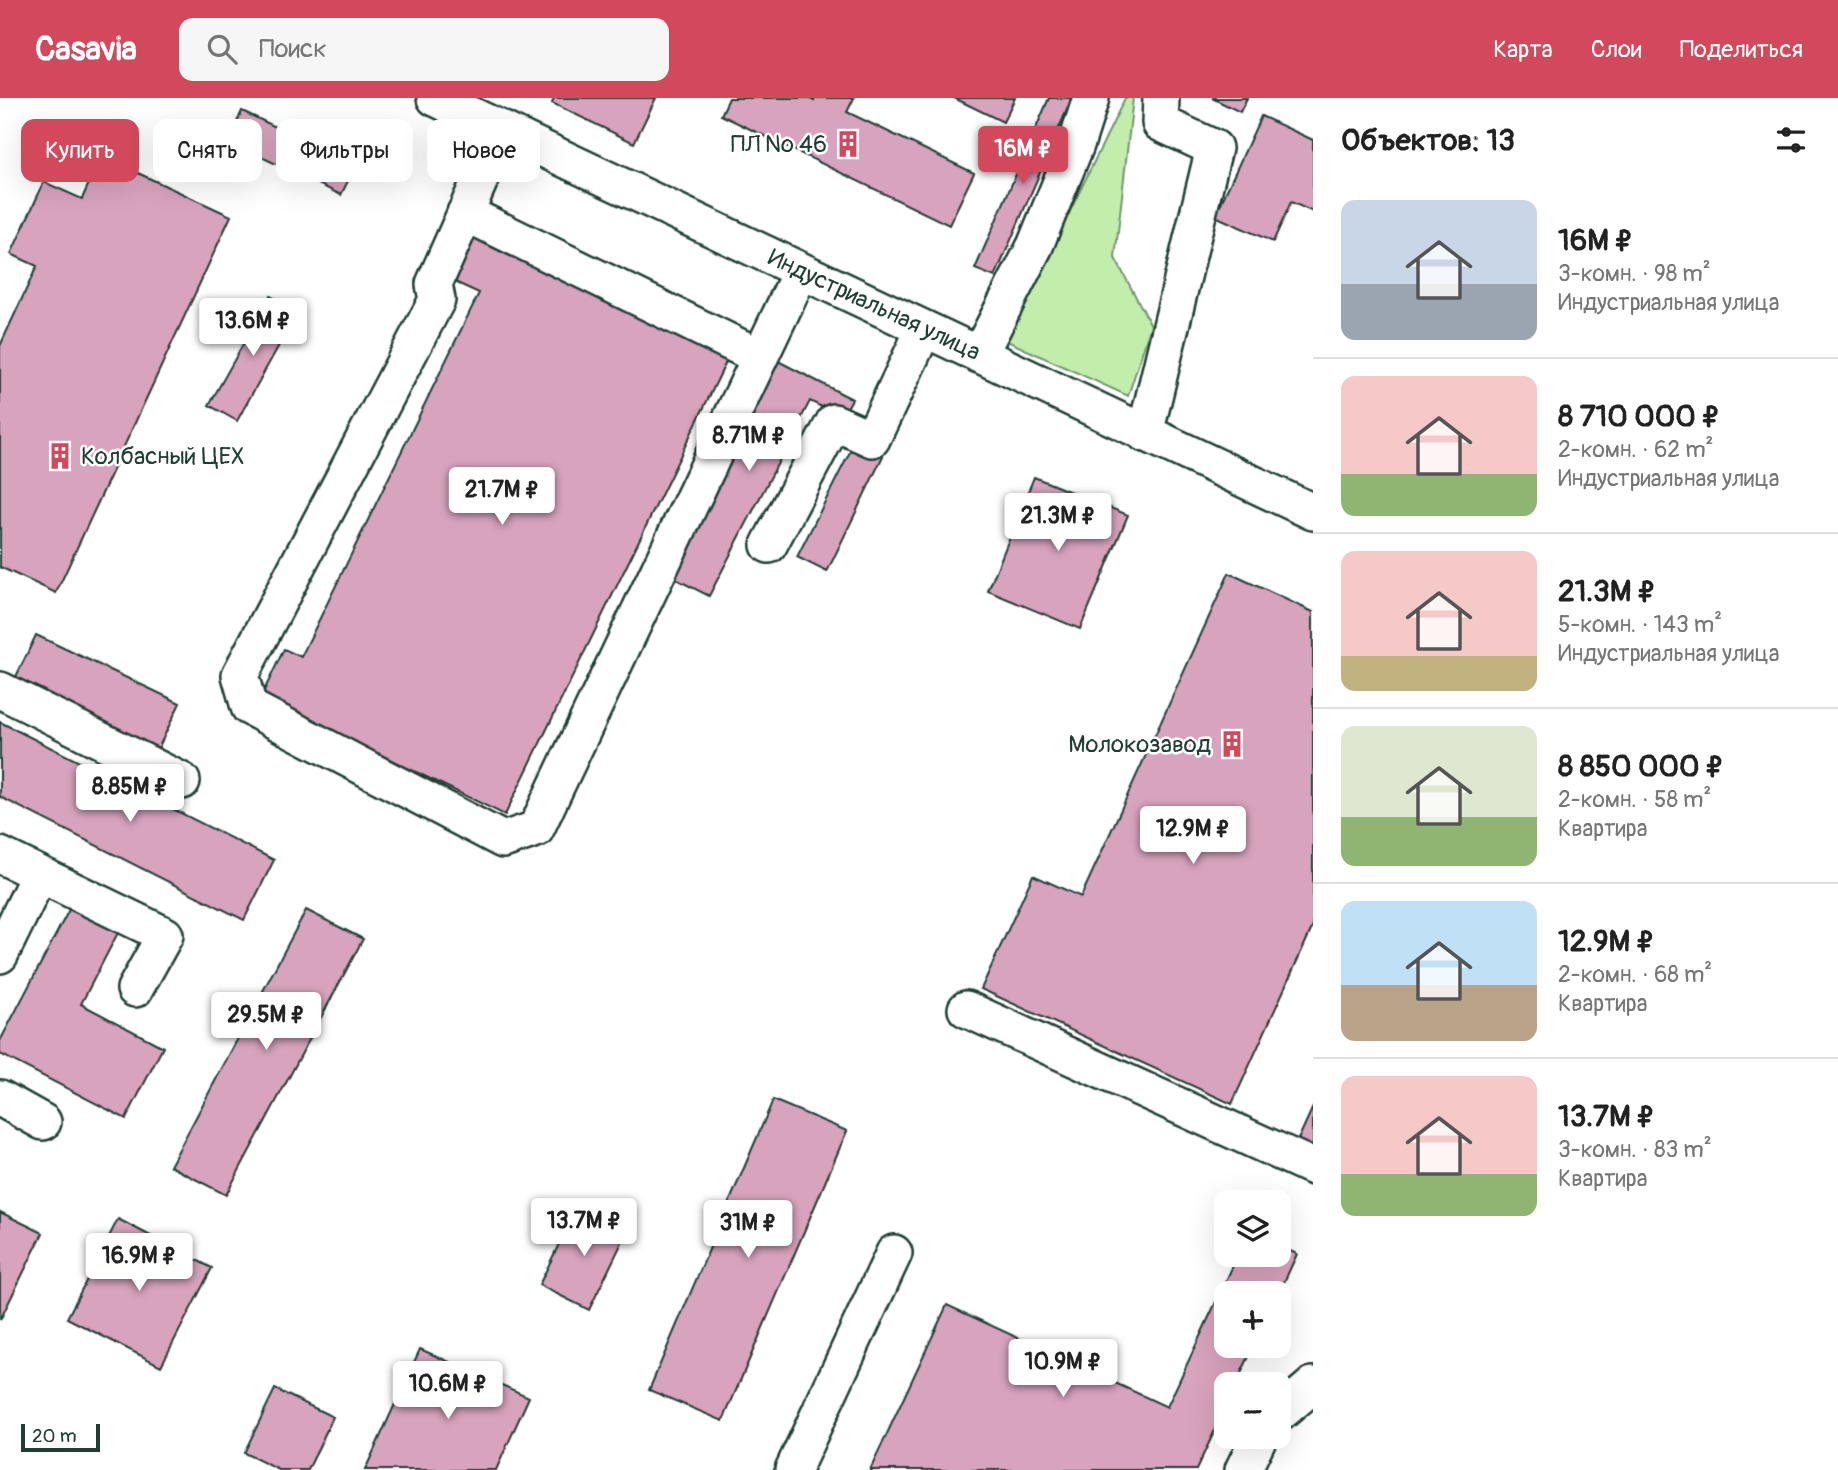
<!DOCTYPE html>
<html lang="ru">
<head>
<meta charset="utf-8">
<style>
	body { margin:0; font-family:Pangolin,sans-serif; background:#f6f6f6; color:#222; height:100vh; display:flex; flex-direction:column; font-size:26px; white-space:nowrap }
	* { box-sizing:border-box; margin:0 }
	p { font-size:23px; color:#767676 }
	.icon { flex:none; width:38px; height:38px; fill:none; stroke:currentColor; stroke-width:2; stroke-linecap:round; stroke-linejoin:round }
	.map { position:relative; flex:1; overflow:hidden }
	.details { display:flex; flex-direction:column; background:#fff; width:525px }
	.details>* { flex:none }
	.guide { position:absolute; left:21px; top:21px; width:665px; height:63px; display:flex; gap:14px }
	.tools { position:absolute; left:1214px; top:1092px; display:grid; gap:14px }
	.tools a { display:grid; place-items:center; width:77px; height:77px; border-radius:14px; background:#fff; box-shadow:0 7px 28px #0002; font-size:35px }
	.scale { position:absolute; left:21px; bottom:18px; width:79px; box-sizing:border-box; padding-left:7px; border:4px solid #1f3d34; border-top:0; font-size:19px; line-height:24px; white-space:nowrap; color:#1f3d34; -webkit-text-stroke:5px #fff; paint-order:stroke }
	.price { position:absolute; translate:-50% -60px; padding:0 16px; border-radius:7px; background:#fff; color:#222; font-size:23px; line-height:46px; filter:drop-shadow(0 2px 4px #0008) }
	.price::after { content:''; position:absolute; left:50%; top:42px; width:21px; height:16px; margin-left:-10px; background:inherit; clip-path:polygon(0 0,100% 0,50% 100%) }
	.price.active { background:#d1495b; color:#fff }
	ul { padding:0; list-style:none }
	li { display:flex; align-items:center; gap:21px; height:175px; padding:0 28px }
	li+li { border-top:2px solid #e0e0e0 }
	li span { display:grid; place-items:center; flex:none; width:196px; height:140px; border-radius:14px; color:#555 }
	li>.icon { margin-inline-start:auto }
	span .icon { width:84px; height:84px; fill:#fffc; stroke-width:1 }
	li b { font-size:30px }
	h2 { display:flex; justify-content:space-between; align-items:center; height:84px; padding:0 28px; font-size:30px }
	.pill { padding:0 24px; border-radius:14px; background:#fff; box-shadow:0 7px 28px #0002; font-size:24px; line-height:63px }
	.pill.active { background:#d1495b; color:#fff }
	header { display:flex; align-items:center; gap:42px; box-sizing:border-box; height:98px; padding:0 35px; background:#d1495b; color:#fff }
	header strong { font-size:33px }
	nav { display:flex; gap:38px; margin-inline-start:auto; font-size:24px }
	.search { width:490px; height:63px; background:#f6f6f6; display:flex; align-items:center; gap:18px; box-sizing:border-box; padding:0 24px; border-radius:14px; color:#767676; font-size:26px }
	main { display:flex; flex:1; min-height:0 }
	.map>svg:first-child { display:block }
	.green { fill:#c2edaa; stroke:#70956f; stroke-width:2 }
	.building { fill:#d8a3bd; stroke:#1f3d34; stroke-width:2 }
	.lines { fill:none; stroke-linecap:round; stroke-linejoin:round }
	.minor-casing { stroke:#1f3d34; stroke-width:40 }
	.minor { stroke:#fff; stroke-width:35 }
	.labels { text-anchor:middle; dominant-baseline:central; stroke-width:5; stroke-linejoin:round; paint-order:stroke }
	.poi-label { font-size:24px; fill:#1f3d34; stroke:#fff; text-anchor:end }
	.street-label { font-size:24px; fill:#1f3d34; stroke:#fff }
</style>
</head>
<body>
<header>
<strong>Casavia</strong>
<div class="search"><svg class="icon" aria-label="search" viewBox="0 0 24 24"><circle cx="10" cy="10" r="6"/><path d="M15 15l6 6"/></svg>Поиск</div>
<nav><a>Карта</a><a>Слои</a><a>Поделиться</a></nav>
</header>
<main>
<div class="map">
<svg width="1313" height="1372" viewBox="0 0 1313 1372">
	<rect width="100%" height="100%" fill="#fff"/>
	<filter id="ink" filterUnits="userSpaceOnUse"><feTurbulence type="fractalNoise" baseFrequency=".0143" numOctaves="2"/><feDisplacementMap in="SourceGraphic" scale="14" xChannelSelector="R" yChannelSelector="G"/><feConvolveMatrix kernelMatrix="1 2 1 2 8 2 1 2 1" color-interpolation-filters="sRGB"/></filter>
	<g filter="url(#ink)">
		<!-- green -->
		<path class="green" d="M1125,0h8l-18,160 36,67 -23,71 -121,-55z"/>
		<!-- building -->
		<path class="building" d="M554,0h102l-22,45 -82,-40z
			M729,0h79l6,3 1,-3h39l-7,14 127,61 -25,52 -228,-110z
			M954,0h61l-12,24z
			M1049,0h23l-77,179 -20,-8z
			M1212,0h35l-7,14z
			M242,13l114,54 -15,30 -113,-54z
			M1261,18l52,24v72l-22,-10 -18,40 -58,-26z
			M101,58l130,60 -175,377 -56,-26v-221l37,-80 -26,-12 33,-72 38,17z
			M471,130l259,126 -225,461 -244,-118 23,-48 17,8 178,-364 -33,-15z
			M270,198l28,15 -61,110 -28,-16z
			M778,263l74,38 -10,18 -32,-16 -101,195 -41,-21z
			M855,344l28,14 -56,116 -30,-15z
			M1034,379l94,38 -48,114 -92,-38z
			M1229,475l84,39v314l-81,178 -251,-115 52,-114 48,22z
			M36,537l144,68 -24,50 -144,-68z
			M0,624l274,138 -30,60 -244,-123z
			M74,802l48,25 -41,79 82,43 -37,72 -126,-65v-13z
			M306,812l57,29 -137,256 -56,-29z
			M773,1002l74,31 -124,290 -74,-31z
			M1313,1009v46l-17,-9z
			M578,1107l50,25 -39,80 -50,-25z
			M0,1114l43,21 -43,87z
			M118,1121l94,49 -51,98 -94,-48z
			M1279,1148l18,8 -18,39h-52v53h27l-18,38h-9v21l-31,65h-326l77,-165 220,102 71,-152h41z
			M420,1251l109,48 -33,73h-131z
			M275,1291l58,28 -25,53h-29l-35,-17z"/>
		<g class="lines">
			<defs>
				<path id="minor" d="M435,0l878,414
					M502,32l-68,154 3,16 -197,375 9,32 254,133 33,-11 265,-558
					M465,115l295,144
					M979,257l56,-109 41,-101 15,-47
					M1145,336l69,-286 -54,-25 1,-25
					M769,447l65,-123 38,17 52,-110
					M0,592l182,91
					M0,757l165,80 -30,54
					M0,857l39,-80
					M966,911l347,158
					M0,1000l43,24
					M1279,1316l34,-29
					M793,1372l101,-217
					M1243,1372l16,-33"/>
			</defs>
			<!-- minor casing -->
			<use href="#minor" class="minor-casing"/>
			<!-- minor -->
			<use href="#minor" class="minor"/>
		</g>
	</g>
	<!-- icons -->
	<defs>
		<symbol id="building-bare" viewBox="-9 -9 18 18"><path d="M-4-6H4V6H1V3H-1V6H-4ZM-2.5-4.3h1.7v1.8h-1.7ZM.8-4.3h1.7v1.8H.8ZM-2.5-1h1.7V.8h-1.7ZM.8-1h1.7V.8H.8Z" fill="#d1495b" stroke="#fff" stroke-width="2.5" paint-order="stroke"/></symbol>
	</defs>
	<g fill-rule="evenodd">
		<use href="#building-bare" x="829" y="27" width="38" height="38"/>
		<use href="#building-bare" x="41" y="339" width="38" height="38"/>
		<use href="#building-bare" x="1213" y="627" width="38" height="38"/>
	</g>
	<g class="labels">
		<!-- poi labels -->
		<g class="poi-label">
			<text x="827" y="46">ПЛ № 46</text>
			<text x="81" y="358" text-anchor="start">Колбасный ЦЕХ</text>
			<text x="1211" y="646">Молокозавод</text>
		</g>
		<!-- street labels -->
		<g class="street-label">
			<text transform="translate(874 207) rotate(25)">Индустриальная улица</text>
		</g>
	</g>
</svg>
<div class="tools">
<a><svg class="icon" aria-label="layers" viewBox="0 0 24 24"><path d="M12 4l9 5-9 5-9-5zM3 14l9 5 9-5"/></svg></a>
<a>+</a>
<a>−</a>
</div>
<div class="scale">20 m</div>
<b class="price active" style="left:1023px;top:88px">16M ₽</b>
<b class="price" style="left:253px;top:260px">13.6M ₽</b>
<b class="price" style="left:749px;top:375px">8.71M ₽</b>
<b class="price" style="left:502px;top:429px">21.7M ₽</b>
<b class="price" style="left:1058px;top:455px">21.3M ₽</b>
<b class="price" style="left:130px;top:726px">8.85M ₽</b>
<b class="price" style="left:1193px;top:768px">12.9M ₽</b>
<b class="price" style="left:266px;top:954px">29.5M ₽</b>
<b class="price" style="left:584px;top:1160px">13.7M ₽</b>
<b class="price" style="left:748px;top:1162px">31M ₽</b>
<b class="price" style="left:139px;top:1195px">16.9M ₽</b>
<b class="price" style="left:1063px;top:1301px">10.9M ₽</b>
<b class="price" style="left:448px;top:1323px">10.6M ₽</b>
<div class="guide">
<a class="pill active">Купить</a>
<a class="pill">Снять</a>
<a class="pill">Фильтры</a>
<a class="pill">Новое</a>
</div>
</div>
<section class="details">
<h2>Объектов: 13<svg class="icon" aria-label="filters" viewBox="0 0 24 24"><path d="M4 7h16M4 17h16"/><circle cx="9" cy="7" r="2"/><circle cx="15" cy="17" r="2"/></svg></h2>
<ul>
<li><span style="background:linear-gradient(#c9d6e8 60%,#9aa5b1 0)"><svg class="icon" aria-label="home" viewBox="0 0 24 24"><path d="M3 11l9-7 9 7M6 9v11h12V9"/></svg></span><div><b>16M ₽</b><p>3-комн. · 98 m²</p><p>Индустриальная улица</p></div></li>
<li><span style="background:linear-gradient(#f6c9c9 70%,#8fb573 0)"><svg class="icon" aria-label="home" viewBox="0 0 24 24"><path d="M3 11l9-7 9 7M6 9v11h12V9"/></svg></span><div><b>8 710 000 ₽</b><p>2-комн. · 62 m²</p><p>Индустриальная улица</p></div></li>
<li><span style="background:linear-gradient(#f6c9c9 75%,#c2b280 0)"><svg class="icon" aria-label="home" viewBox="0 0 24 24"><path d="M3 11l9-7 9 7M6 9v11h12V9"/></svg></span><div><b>21.3M ₽</b><p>5-комн. · 143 m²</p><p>Индустриальная улица</p></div></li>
<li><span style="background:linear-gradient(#dfe7d0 65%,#8fb573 0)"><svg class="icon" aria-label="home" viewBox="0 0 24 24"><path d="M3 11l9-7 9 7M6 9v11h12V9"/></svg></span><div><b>8 850 000 ₽</b><p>2-комн. · 58 m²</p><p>Квартира</p></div></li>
<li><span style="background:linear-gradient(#bfe0f5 60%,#b9a48a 0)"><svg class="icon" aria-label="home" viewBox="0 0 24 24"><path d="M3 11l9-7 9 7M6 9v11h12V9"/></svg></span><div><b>12.9M ₽</b><p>2-комн. · 68 m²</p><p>Квартира</p></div></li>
<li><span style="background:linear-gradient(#f6c9c9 70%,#8fb573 0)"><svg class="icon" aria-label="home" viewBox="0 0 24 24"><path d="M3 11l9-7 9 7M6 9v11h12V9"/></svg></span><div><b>13.7M ₽</b><p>3-комн. · 83 m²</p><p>Квартира</p></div></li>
</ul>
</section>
</main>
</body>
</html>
